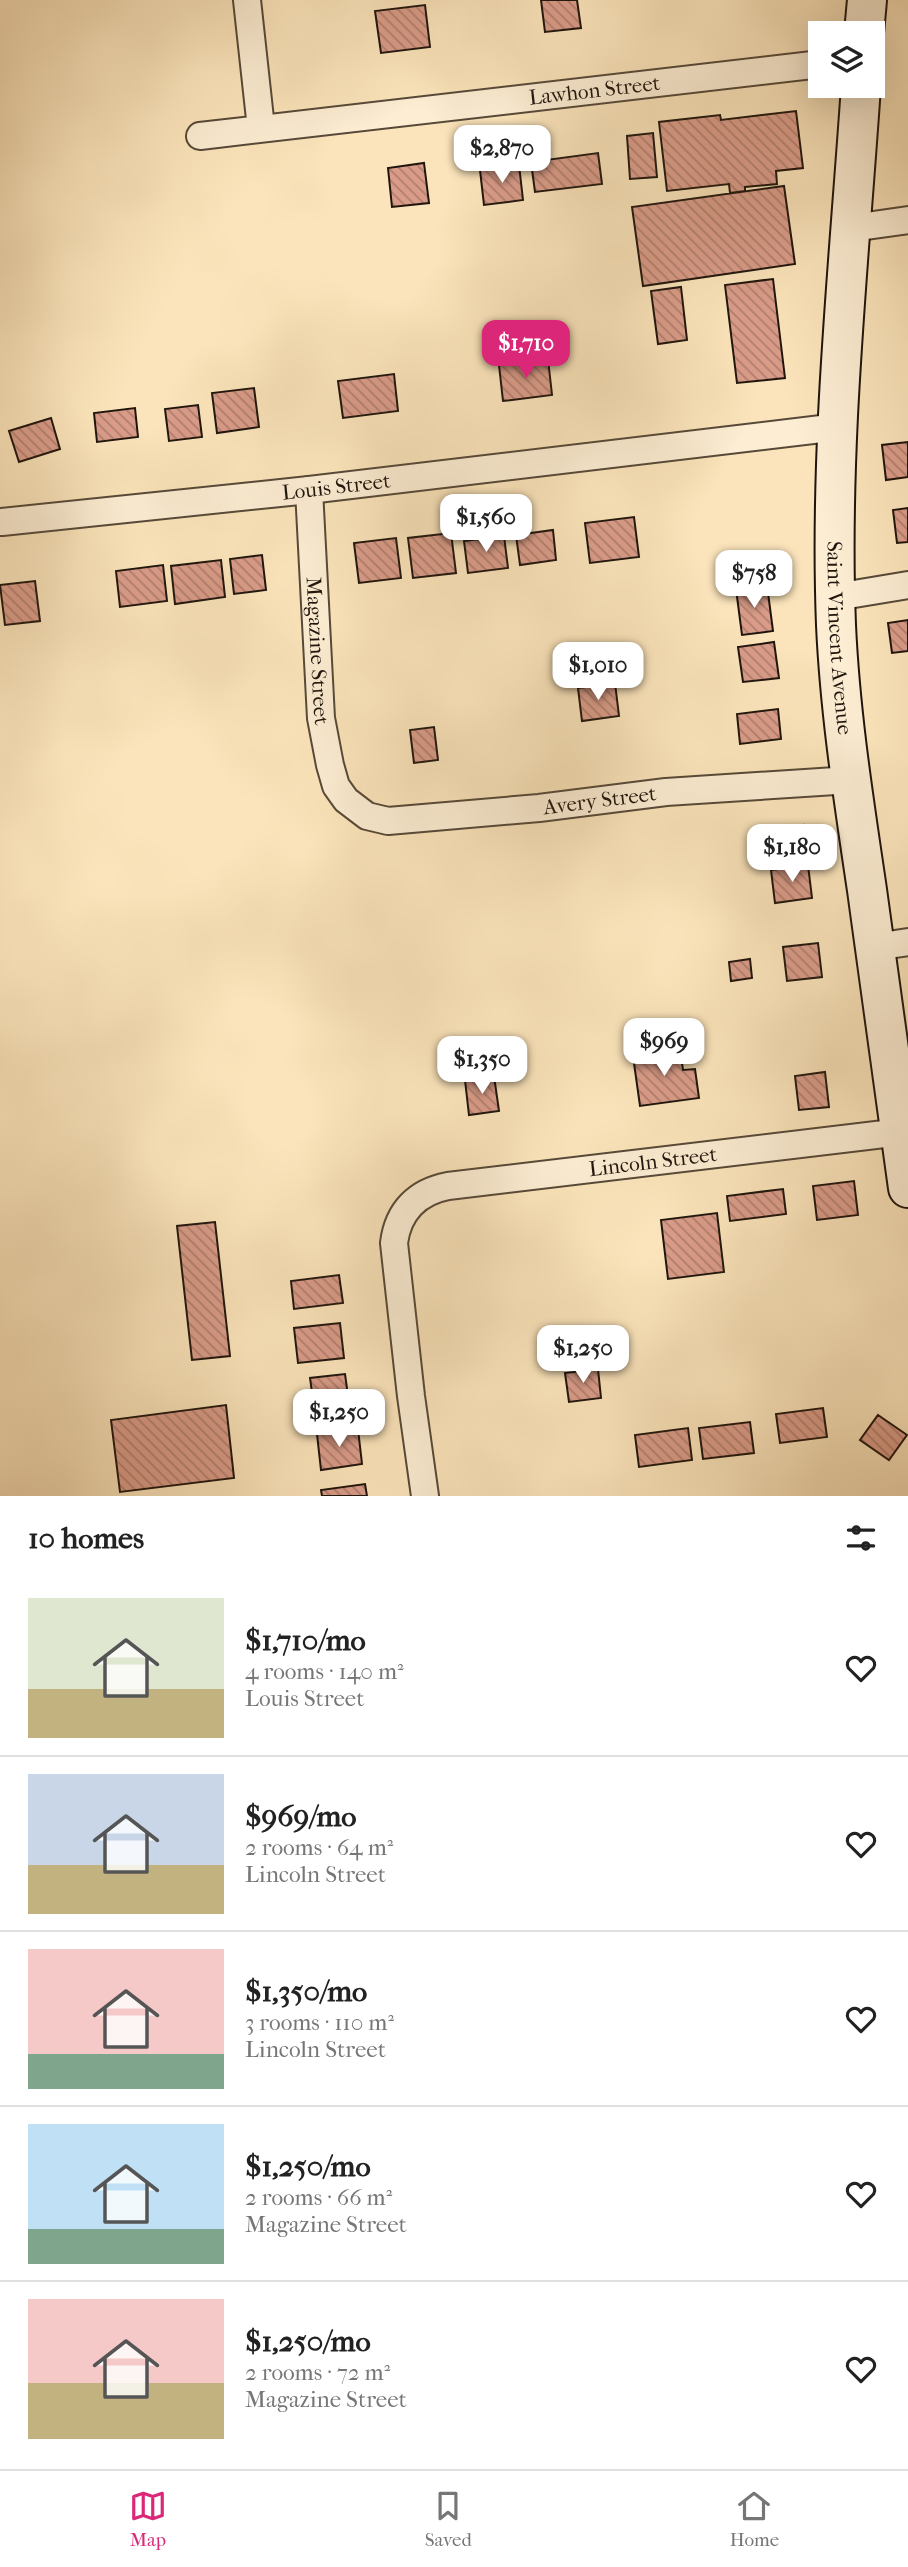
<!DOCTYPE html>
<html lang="en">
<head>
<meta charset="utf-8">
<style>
	body { margin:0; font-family:"IM FELL French Canon",serif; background:#f2f2f2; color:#222; height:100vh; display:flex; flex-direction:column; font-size:26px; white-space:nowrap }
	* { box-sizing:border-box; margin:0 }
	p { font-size:23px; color:#767676 }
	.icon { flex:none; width:38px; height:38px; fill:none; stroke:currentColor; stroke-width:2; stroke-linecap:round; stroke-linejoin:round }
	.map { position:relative; height:1496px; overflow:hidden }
	.details { display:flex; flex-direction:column; background:#fff; flex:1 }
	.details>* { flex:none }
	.buttons { position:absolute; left:808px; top:21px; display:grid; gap:14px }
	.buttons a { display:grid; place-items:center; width:77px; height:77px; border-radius:0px; background:#fff; box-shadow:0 7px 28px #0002; font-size:35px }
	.price { position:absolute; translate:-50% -60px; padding:0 16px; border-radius:14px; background:#fff; color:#222; font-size:23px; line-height:46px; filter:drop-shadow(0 2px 4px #0008) }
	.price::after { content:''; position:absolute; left:50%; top:42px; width:21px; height:16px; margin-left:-10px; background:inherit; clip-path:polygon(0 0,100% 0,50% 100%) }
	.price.selected { background:#db2777; color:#fff }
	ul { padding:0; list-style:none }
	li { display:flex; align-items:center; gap:21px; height:175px; padding:0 28px }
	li+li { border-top:2px solid #e0e0e0 }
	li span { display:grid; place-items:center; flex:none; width:196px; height:140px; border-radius:0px; color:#555 }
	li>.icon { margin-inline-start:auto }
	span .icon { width:84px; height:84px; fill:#fffc; stroke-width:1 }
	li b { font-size:30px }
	h2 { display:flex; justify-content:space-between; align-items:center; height:84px; padding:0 28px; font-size:30px }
	.tabs { display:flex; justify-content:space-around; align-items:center; height:98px; border-top:2px solid #e0e0e0; background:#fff; font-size:19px; color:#767676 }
	.tabs a { display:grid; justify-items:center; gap:4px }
	.tabs .selected { color:#db2777 }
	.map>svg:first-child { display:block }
	.building { fill:url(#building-back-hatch); stroke:#1f150d; stroke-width:2 }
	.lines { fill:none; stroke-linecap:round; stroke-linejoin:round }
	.street-casing { stroke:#564938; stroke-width:30 }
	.secondary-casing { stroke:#1f150d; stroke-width:42 }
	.street { stroke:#fcedd3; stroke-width:26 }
	.secondary { stroke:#fcedd3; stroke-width:38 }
	.labels { text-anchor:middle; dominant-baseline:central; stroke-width:7; stroke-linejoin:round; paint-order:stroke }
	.street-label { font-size:21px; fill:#1f150d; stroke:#fcedd3 }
</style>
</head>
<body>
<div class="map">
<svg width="908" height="1496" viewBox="0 0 908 1496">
	<defs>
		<pattern id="building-back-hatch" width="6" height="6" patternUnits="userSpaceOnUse" patternTransform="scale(1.75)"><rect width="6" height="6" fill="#da9c89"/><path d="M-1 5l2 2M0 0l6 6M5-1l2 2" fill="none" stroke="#b07e6e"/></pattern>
	</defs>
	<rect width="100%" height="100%" fill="#fbe4bb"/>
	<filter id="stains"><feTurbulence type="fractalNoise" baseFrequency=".00286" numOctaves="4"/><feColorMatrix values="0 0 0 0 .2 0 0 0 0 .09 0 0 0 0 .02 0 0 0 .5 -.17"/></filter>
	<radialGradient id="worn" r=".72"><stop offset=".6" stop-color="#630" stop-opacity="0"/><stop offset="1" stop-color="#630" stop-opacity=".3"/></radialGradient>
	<!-- building -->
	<path class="building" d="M541,0h36l4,28 -36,4z
		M425,5l5,42 -49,6 -6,-42z
		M796,111l7,57 -27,3 1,13 -32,3v4l-15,2 -1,-9 -62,7 -8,-69 61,-7 1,5z
		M653,133l4,44 -27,2 -3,-43z
		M598,153l4,31 -67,8 -4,-30z
		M424,163l5,40 -37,4 -4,-39z
		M519,165l4,35 -39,5 -4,-35z
		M784,186l11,78 -152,22 -11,-79z
		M773,279l12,99 -48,5 -12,-98z
		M681,287l6,53 -29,4 -7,-53z
		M548,359l4,36 -49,6 -4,-36z
		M394,374l4,37 -55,7 -5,-37z
		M254,388l5,39 -42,6 -5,-40z
		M198,405l4,32 -33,4 -4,-32z
		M135,408l3,29 -41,5 -3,-29z
		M51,418l9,31 -41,13 -10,-31z
		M908,442v35l-22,3 -4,-35z
		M908,508v34l-11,1 -4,-33z
		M634,517l5,40 -49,6 -5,-40z
		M553,530l3,30 -36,5 -4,-30z
		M451,533l5,40 -43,5 -5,-40z
		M504,536l4,32 -40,5 -4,-32z
		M396,538l5,40 -42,5 -5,-40z
		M262,555l4,35 -32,4 -4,-35z
		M221,560l4,37 -50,7 -4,-38z
		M163,565l4,36 -47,6 -4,-36z
		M35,581l5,40 -35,4 -5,-40z
		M767,585l6,46 -31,4 -6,-46z
		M908,620v31l-16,2 -4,-30z
		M774,642l5,36 -36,4 -5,-35z
		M615,683l4,33 -37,5 -4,-33z
		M778,709l3,30 -41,5 -3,-30z
		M434,727l4,33 -24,3 -4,-33z
		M804,825l3,30 -43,5 -4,-29z
		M808,865l4,33 -37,5 -4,-33z
		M818,943l4,34 -35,4 -4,-34z
		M750,959l2,19 -21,3 -2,-19z
		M680,1049l3,21 12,-1 4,29 -59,8 -7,-50z
		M825,1072l4,35 -30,3 -4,-34z
		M494,1076l5,35 -30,4 -4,-35z
		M854,1181l4,34 -41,5 -4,-34z
		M783,1189l3,25 -56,7 -3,-25z
		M717,1213l7,59 -56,7 -7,-59z
		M215,1222l15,134 -38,4 -15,-134z
		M339,1275l4,28 -49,6 -3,-28z
		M340,1323l4,35 -46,5 -4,-35z
		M598,1369l3,29 -32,4 -4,-29z
		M345,1374l5,36 -35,4 -5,-36z
		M226,1405l8,73 -114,14 -9,-72z
		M823,1408l4,29 -47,6 -4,-29z
		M878,1415l29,20 -18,25 -29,-20z
		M750,1422l4,31 -51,6 -4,-31z
		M688,1428l4,32 -53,7 -4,-32z
		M358,1429l4,35 -41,6 -4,-36z
		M365,1484l2,12h-45l-1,-6z"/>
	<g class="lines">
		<defs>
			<g id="street">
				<path d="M247,0l14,128"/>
				<path id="s1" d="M200,136l621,-72"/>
				<path d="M852,228l56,-8"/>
				<path id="s2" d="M309,490l12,228 9,47 6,21 10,14 21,16 21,5 151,-13 127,-16 185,-12"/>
				<path id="s3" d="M2,522l307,-32 529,-63"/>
				<path d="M836,597l72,-12"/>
				<path d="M875,947l33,-5"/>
				<path id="s4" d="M425,1496l-14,-100 -17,-153c4,-32 23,-51 54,-57l453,-54"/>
			</g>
			<g id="secondary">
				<path d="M864,33l3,-33"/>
				<path id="s5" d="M861,86c-12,179 -32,359 -25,539 4,89 18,177 31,265 14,99 28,198 41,298"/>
			</g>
		</defs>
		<!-- street casing -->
		<use href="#street" class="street-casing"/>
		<!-- secondary casing -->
		<use href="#secondary" class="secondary-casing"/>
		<!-- street -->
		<use href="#street" class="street"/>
		<!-- secondary -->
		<use href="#secondary" class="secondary"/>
	</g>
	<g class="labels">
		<!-- street labels -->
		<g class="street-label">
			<text stroke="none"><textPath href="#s1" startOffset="397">Lawhon Street</textPath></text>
			<text stroke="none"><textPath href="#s3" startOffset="336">Louis Street</textPath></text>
			<text stroke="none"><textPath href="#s5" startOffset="553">Saint Vincent Avenue</textPath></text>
			<text stroke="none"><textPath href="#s2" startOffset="161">Magazine Street</textPath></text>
			<text stroke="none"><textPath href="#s2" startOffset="576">Avery Street</textPath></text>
			<text stroke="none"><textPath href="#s4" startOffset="546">Lincoln Street</textPath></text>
		</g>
	</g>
	<rect width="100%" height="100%" filter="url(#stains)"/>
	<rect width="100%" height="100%" fill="url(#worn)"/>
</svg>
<div class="buttons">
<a><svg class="icon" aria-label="layers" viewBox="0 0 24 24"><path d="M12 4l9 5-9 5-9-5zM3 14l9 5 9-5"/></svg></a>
</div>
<b class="price" style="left:502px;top:185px">$2,870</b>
<b class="price selected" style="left:526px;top:380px">$1,710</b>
<b class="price" style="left:486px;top:554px">$1,560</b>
<b class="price" style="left:754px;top:610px">$758</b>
<b class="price" style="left:598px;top:702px">$1,010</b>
<b class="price" style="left:792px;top:884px">$1,180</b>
<b class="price" style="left:664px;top:1078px">$969</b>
<b class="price" style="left:482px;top:1096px">$1,350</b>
<b class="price" style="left:583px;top:1385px">$1,250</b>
<b class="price" style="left:339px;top:1449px">$1,250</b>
</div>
<section class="details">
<h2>10 homes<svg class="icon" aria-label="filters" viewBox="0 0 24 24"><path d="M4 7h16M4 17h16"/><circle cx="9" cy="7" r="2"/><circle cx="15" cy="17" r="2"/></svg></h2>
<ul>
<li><span style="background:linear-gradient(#dfe7d0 65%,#c2b280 0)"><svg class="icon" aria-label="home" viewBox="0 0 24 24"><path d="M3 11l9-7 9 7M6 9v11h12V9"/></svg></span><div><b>$1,710/mo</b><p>4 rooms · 140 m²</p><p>Louis Street</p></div><svg class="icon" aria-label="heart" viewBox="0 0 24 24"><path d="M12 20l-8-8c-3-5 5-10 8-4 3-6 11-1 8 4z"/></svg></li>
<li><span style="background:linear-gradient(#c9d6e8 65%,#c2b280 0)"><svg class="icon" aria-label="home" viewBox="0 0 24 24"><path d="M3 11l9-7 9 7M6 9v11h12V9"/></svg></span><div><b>$969/mo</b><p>2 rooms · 64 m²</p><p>Lincoln Street</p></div><svg class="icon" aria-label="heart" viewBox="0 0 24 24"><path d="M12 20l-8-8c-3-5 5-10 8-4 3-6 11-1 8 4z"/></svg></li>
<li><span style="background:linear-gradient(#f6c9c9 75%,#7fa58c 0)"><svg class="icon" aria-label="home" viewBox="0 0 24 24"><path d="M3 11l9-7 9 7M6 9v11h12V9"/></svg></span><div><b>$1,350/mo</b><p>3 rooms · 110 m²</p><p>Lincoln Street</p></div><svg class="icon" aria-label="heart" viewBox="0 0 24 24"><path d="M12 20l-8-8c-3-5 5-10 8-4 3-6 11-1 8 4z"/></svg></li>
<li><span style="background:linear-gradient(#bfe0f5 75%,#7fa58c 0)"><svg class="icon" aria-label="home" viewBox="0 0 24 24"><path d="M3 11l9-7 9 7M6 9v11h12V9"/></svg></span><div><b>$1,250/mo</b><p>2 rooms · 66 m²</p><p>Magazine Street</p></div><svg class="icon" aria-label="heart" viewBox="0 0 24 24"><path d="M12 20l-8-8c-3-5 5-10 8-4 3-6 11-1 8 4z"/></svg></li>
<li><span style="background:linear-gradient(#f6c9c9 60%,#c2b280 0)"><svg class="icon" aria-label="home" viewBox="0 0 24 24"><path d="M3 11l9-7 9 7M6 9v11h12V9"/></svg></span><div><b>$1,250/mo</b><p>2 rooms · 72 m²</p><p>Magazine Street</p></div><svg class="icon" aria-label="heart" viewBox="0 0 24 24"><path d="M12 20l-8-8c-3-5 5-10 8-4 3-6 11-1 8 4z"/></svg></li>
</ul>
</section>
<nav class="tabs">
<a class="selected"><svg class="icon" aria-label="map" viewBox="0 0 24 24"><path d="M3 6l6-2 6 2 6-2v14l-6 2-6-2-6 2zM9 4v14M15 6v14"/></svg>Map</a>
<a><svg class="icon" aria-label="saved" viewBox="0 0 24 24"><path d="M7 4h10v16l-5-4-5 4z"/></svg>Saved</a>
<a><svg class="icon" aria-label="home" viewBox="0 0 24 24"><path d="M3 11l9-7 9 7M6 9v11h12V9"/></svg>Home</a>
</nav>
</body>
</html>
